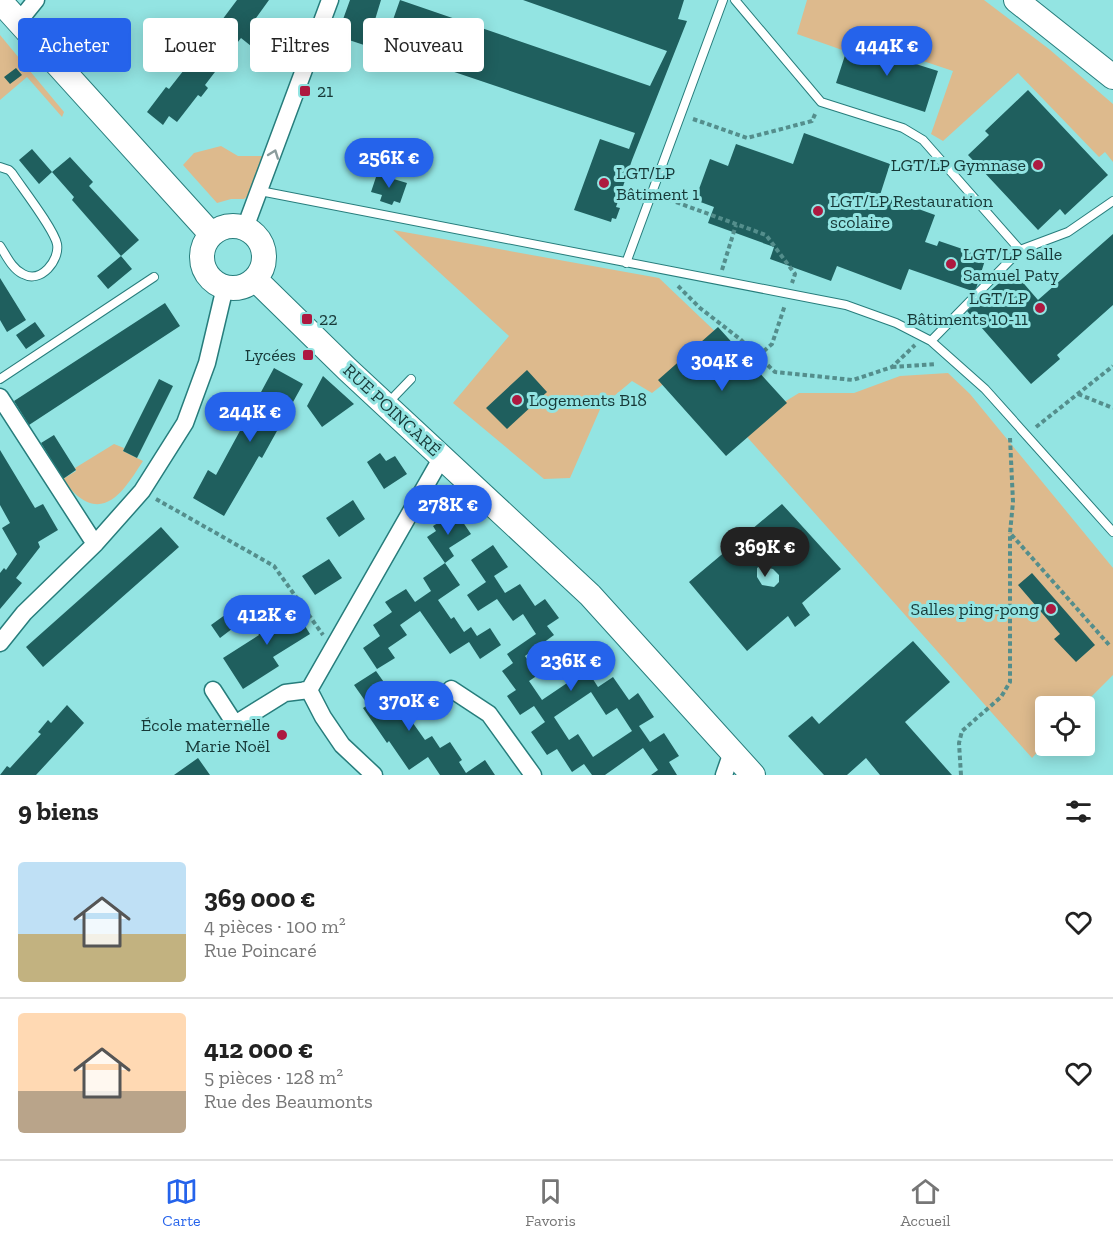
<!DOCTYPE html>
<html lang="fr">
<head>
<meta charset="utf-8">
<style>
	body { margin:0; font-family:"Zilla Slab",serif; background:#f6f6f6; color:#222; height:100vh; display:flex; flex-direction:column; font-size:22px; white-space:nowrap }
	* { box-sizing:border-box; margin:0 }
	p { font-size:20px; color:#767676 }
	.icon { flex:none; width:33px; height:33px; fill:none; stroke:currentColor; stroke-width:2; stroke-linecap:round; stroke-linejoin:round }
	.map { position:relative; height:775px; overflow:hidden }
	.side { display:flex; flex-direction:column; background:#fff; flex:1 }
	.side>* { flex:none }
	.banner { position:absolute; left:18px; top:18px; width:600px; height:54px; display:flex; gap:12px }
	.controls { position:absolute; left:1035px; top:696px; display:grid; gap:12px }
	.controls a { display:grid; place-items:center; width:60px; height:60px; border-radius:6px; background:#fff; box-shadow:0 3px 15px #0003; font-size:30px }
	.price { position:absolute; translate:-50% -51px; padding:0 14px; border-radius:21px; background:#2563eb; color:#fff; font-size:20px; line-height:39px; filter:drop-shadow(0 2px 3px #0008) }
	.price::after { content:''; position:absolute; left:50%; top:36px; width:18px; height:14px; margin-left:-9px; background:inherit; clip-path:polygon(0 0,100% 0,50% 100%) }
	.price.selected { background:#222; color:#fff }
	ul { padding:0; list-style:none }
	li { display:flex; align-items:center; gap:18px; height:150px; padding:0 18px }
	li+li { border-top:2px solid #e0e0e0 }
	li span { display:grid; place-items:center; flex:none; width:168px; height:120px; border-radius:6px; color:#555 }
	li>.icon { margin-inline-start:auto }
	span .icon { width:72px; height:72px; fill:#fffc; stroke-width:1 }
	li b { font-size:26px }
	h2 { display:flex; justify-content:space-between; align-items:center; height:72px; padding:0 18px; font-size:26px }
	.pill { padding:0 21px; border-radius:6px; background:#fff; box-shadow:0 3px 15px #0003; font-size:21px; line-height:54px }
	.pill.selected { background:#2563eb; color:#fff }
	.tab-bar { display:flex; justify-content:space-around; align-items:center; height:84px; border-top:2px solid #e0e0e0; background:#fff; font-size:16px; color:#767676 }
	.tab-bar a { display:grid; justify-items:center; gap:3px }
	.tab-bar .selected { color:#2563eb }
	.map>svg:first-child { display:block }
	.green { fill:#ddba8d }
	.building { fill:#1f5f5e; fill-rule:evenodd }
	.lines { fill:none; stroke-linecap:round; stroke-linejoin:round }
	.lane-casing { stroke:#277d7c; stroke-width:10 }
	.street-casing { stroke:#277d7c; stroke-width:19 }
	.secondary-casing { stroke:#277d7c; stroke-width:26 }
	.path { stroke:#548e8c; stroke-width:4; stroke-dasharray:4.5 3; stroke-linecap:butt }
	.lane { stroke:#fff; stroke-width:8 }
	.street { stroke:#fff; stroke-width:16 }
	.secondary { stroke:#fff; stroke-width:24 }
	.oneway { stroke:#8b9c9c }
	.poi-dot { fill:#ad1940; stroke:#93e4e2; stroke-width:2 }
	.labels { text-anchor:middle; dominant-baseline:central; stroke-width:6; stroke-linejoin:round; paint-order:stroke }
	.poi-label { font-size:18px; fill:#173938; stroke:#93e4e2; text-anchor:start }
	.street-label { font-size:18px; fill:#173938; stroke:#93e4e2 }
</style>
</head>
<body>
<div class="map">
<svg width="1113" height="775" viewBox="0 0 1113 775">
	<rect width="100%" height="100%" fill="#93e4e2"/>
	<!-- green -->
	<path class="green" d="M807,0h177l65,49 64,55v58l-8,-10 -6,5 -81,-84 -75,68 -12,-7 22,-63 -102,-34 -6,14 -48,-17z
		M0,35l64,77 -2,5 -35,-40 -27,23z
		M221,146l17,10h26l-14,38 -6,5h-13l-14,4 -34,-38 11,-12z
		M393,230l266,48 63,60 -70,55 -20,-12 -31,26 -31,71 -26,1 -91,-76 56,-67z
		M948,373l22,21 143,174v107l-31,31h-36l-1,38 -13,14 -292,-329 59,-36h55l46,-17z
		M114,444l10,4 -1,3 20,10c-14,21 -34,59 -64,36 -6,-4 -11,-12 -16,-18l13,-8 -1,-3z"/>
	<!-- building -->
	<path class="building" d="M237,0h32l-13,18 10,9 -15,19 -10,-8 -36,47 3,3 -7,9 -3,-2 -21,27 -8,-6 -6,9 -16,-13 19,-25 3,2 22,-28 3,2 25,-33 -3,-2z
		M350,0h31l-14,46 -30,-10z
		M400,0l250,86 17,-35 -144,-51h161l-6,19 9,2 -55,139 -16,47 4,1 -4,11 -4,-1 -1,4 -37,-12 26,-71 29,10 6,-16 -252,-85z
		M849,43l89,28 -13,41 -89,-29z
		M16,68l6,7 -12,9 -6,-7z
		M1028,90l80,85 -43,40 -5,-6 -22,21 -70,-75 21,-20 -4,-4z
		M804,133l86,31 -10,31 55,20 -10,27 12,4 2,-5 47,16 -11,35 -66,-23 -8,21 -64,-24 -6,15 -61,-22 4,-12 -66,-24 6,-16 -19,-7 15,-41 18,7 8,-22 57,20z
		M32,149l20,23 -13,12 -20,-24z
		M70,157l23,25 -4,4 50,54 -18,16 11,13 -24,20 -11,-13 24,-20 -49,-56 2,-3 -22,-25z
		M377,174l30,9 -7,20 -6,-2 -2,4 -12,-4 2,-6 -11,-3z
		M1113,234v71l-56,50 3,4 -29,25 -64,-73 46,-40 25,29z
		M0,278l26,42 -19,12 -7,-12z
		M165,303l15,23 -151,99 -15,-24z
		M35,322l10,14 -19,13 -10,-14z
		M718,327l69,76 -61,53 -68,-76z
		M274,368l29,16 -41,74 -3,-2 -35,60 -31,-18 15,-28 8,5z
		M527,370l20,22 -40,37 -21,-21z
		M323,376l31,28 -32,23 -15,-21z
		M159,379l14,7 -36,72 -14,-7z
		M54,435l22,35 -13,9 -22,-36z
		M0,450l35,58 8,-4 15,26 -20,12 2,5 -24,31 6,5 -22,26v-36l4,-5 2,2 11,-16 -15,-26 8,-5 -10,-18z
		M380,453l6,8 9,-5 12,18 -23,15 -17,-27z
		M353,500l12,19 -26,18 -13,-19z
		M782,504l59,65 -39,34 8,12 -15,12 -7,-11 -41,35 -58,-69zM760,566l13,3 6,6v7l-5,5 -12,-2 -5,-8v-9z
		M456,512l15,22 -22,14 5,8 -9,7 -18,-26 9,-6 -3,-5z
		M161,527l18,20 -136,120 -17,-20z
		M493,545l15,22 -14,9 11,17 15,-9 15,22 10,-7 14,19 -12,8 7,9 -29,21 13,19 -9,6 13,19 37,-25 -13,-19 23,-15 12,19 -14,10 11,17 15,-10 16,23 9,-7 16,24 -15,9 11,16 14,-9 15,23 -10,6 8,13h-26l7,-5 -15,-22 -38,27h-13l-8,-11 -12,8 -15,-23 -10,6 -16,-23 14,-10 -11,-16 -14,9 -13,-19 9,-6 -14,-19 11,-8 -6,-9 29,-20 -13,-20 -10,7 -16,-22 -19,12 -11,-16 19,-13 -15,-22zM591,692l15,23 11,-7 15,23 -39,26 -15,-23 -9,6 -15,-23z
		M329,559l13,19 -27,17 -13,-19z
		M445,563l15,22 -22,15 13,19 3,-2 10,15 7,-5 6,9 13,-8 11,17 -21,14 -11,-17 -19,12 -30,-43 -20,14 7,10 -19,13 7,10 -18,11 -14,-21 17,-12 -7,-11 19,-13 -7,-10 21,-13 9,13 16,-11 -8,-13z
		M1032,573l63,72 -19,17 -22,-23 6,-5 -42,-49z
		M290,602l20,32 -37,23 6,9 -36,23 -20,-31 36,-23 -6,-9z
		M236,607l9,12 -25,19 -9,-13z
		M913,641l37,41 -45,40 47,53h-72l-14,-17 -19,17h-23l-36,-39 24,-20 7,8z
		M376,671l49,69 7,-4 8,12 10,-6 12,18 -3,2 7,11 19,-13 10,15h-55l-12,-18 -19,13 -20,-29 -2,2 -24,-35 5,-3 -14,-20z
		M67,705l17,18 -48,52h-36l7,-9 3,2 31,-34 -3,-2 10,-12 3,3z
		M198,758l12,17h-36z"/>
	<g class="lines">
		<defs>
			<path id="lane" d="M735,0l86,102 82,26 20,12 97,110
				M0,167l9,3 3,3c10,15 42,56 45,71 3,16 -16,40 -34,30 -11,-5 -17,-19 -23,-28
				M260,191l586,114 50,18 35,18 54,48 128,143
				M626,263l97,-263
				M931,341l89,-91 48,-18 45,-31
				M0,379l154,-102
				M386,405l25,-26"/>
			<path id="street" d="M19,21l17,-21
				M245,228l85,-228
				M0,397l95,147
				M0,643l24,-30 71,-69 47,-53 43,-68 22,-60 18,-76
				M451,689l38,25 44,61
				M213,690l22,34 50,-31 24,-3h-4
				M374,775l-32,-30 -19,-28 -14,-27 133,-233
				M724,775l8,-23"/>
			<path id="secondary" d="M1016,0l97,77
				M0,1l211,233
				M202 257a31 31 0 1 1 62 0a31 31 0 1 1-62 0Z
				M255,279l92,90 243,226 163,180"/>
		</defs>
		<!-- lane casing -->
		<use href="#lane" class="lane-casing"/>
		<!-- street casing -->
		<use href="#street" class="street-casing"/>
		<!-- secondary casing -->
		<use href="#secondary" class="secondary-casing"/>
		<!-- path -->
		<path class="path" d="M693,119l54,19 65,-17 4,-9
			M662,197l104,38 29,39 -3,9
			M722,270l14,-45
			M678,286l22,22 40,31 35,33 78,8 39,-13 23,-22
			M758,356l14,-12 13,-39
			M892,367l44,-3
			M1078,394l35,14
			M1036,427l77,-61
			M1010,438l3,64 -3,31 100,113
			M156,499l118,67 49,69
			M961,775l-2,-32 3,-12 39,-34 9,-15v-149"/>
		<!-- lane -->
		<use href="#lane" class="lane"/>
		<!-- street -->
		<use href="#street" class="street"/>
		<!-- secondary -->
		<use href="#secondary" class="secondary"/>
	</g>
	<!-- one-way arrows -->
	<defs><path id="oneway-chevron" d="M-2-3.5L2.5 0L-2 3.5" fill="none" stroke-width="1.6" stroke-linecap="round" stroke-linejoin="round" transform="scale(1.5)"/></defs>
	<use class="oneway" href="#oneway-chevron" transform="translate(274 154) rotate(-70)"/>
	<!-- markers -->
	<g class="poi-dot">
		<rect x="299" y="85" width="12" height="12" rx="3"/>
		<circle cx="1038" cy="165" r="6"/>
		<circle cx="604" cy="183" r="6"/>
		<circle cx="818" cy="211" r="6"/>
		<circle cx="951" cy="264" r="6"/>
		<circle cx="1040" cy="308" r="6"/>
		<rect x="301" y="313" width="12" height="12" rx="3"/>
		<rect x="302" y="349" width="12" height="12" rx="3"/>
		<circle cx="517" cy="400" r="6"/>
		<circle cx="1051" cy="609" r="6"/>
		<circle cx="282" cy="735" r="6"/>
	</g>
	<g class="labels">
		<!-- poi labels -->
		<g class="poi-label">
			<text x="317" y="91">21</text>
			<text x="1026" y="165" text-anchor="end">LGT/LP Gymnase</text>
			<text x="616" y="173">LGT/LP<tspan x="616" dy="21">Bâtiment 1</tspan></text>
			<text x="830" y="201">LGT/LP Restauration<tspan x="830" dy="21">scolaire</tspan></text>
			<text x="963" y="254">LGT/LP Salle<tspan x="963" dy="21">Samuel Paty</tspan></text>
			<text x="1028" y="298" text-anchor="end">LGT/LP<tspan x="1028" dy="21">Bâtiments 10-11</tspan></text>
			<text x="319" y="319">22</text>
			<text x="296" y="355" text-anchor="end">Lycées</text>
			<text x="529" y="400">Logements B18</text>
			<text x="1039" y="609" text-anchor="end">Salles ping-pong</text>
			<text x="270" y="725" text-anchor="end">École maternelle<tspan x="270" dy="21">Marie Noël</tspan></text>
		</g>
		<!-- street labels -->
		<g class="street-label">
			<text transform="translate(392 410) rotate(43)">RUE POINCARÉ</text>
		</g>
	</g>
</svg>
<div class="controls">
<a><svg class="icon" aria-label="locate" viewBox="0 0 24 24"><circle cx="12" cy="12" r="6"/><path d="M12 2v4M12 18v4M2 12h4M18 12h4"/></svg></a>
</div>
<b class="price" style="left:887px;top:77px">444K €</b>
<b class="price" style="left:389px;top:189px">256K €</b>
<b class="price" style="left:722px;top:392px">304K €</b>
<b class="price" style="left:250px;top:443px">244K €</b>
<b class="price" style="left:448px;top:536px">278K €</b>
<b class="price selected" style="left:765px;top:578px">369K €</b>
<b class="price" style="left:267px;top:646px">412K €</b>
<b class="price" style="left:571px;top:692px">236K €</b>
<b class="price" style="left:409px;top:732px">370K €</b>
<div class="banner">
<a class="pill selected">Acheter</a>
<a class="pill">Louer</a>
<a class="pill">Filtres</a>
<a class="pill">Nouveau</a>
</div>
</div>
<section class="side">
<h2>9 biens<svg class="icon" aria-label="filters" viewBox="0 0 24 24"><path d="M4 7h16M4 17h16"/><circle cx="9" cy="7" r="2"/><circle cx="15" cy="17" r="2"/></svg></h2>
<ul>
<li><span style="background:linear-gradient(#bfe0f5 60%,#c2b280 0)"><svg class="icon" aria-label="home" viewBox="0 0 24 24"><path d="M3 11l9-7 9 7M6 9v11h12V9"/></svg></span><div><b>369 000 €</b><p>4 pièces · 100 m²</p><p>Rue Poincaré</p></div><svg class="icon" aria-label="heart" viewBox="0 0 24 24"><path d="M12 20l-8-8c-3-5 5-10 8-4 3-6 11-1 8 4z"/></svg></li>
<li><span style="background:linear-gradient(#ffd9b3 65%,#b9a48a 0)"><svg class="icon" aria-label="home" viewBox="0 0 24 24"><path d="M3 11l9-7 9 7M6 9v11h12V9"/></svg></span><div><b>412 000 €</b><p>5 pièces · 128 m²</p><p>Rue des Beaumonts</p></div><svg class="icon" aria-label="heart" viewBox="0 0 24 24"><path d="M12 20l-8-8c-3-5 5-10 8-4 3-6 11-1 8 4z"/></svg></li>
</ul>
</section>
<nav class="tab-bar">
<a class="selected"><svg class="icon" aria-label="map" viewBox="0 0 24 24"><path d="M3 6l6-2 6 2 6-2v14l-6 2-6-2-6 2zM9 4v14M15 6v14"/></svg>Carte</a>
<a><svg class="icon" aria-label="saved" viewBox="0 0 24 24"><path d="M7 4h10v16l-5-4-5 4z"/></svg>Favoris</a>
<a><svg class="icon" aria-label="home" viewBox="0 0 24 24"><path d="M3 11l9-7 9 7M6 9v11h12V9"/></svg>Accueil</a>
</nav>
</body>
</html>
